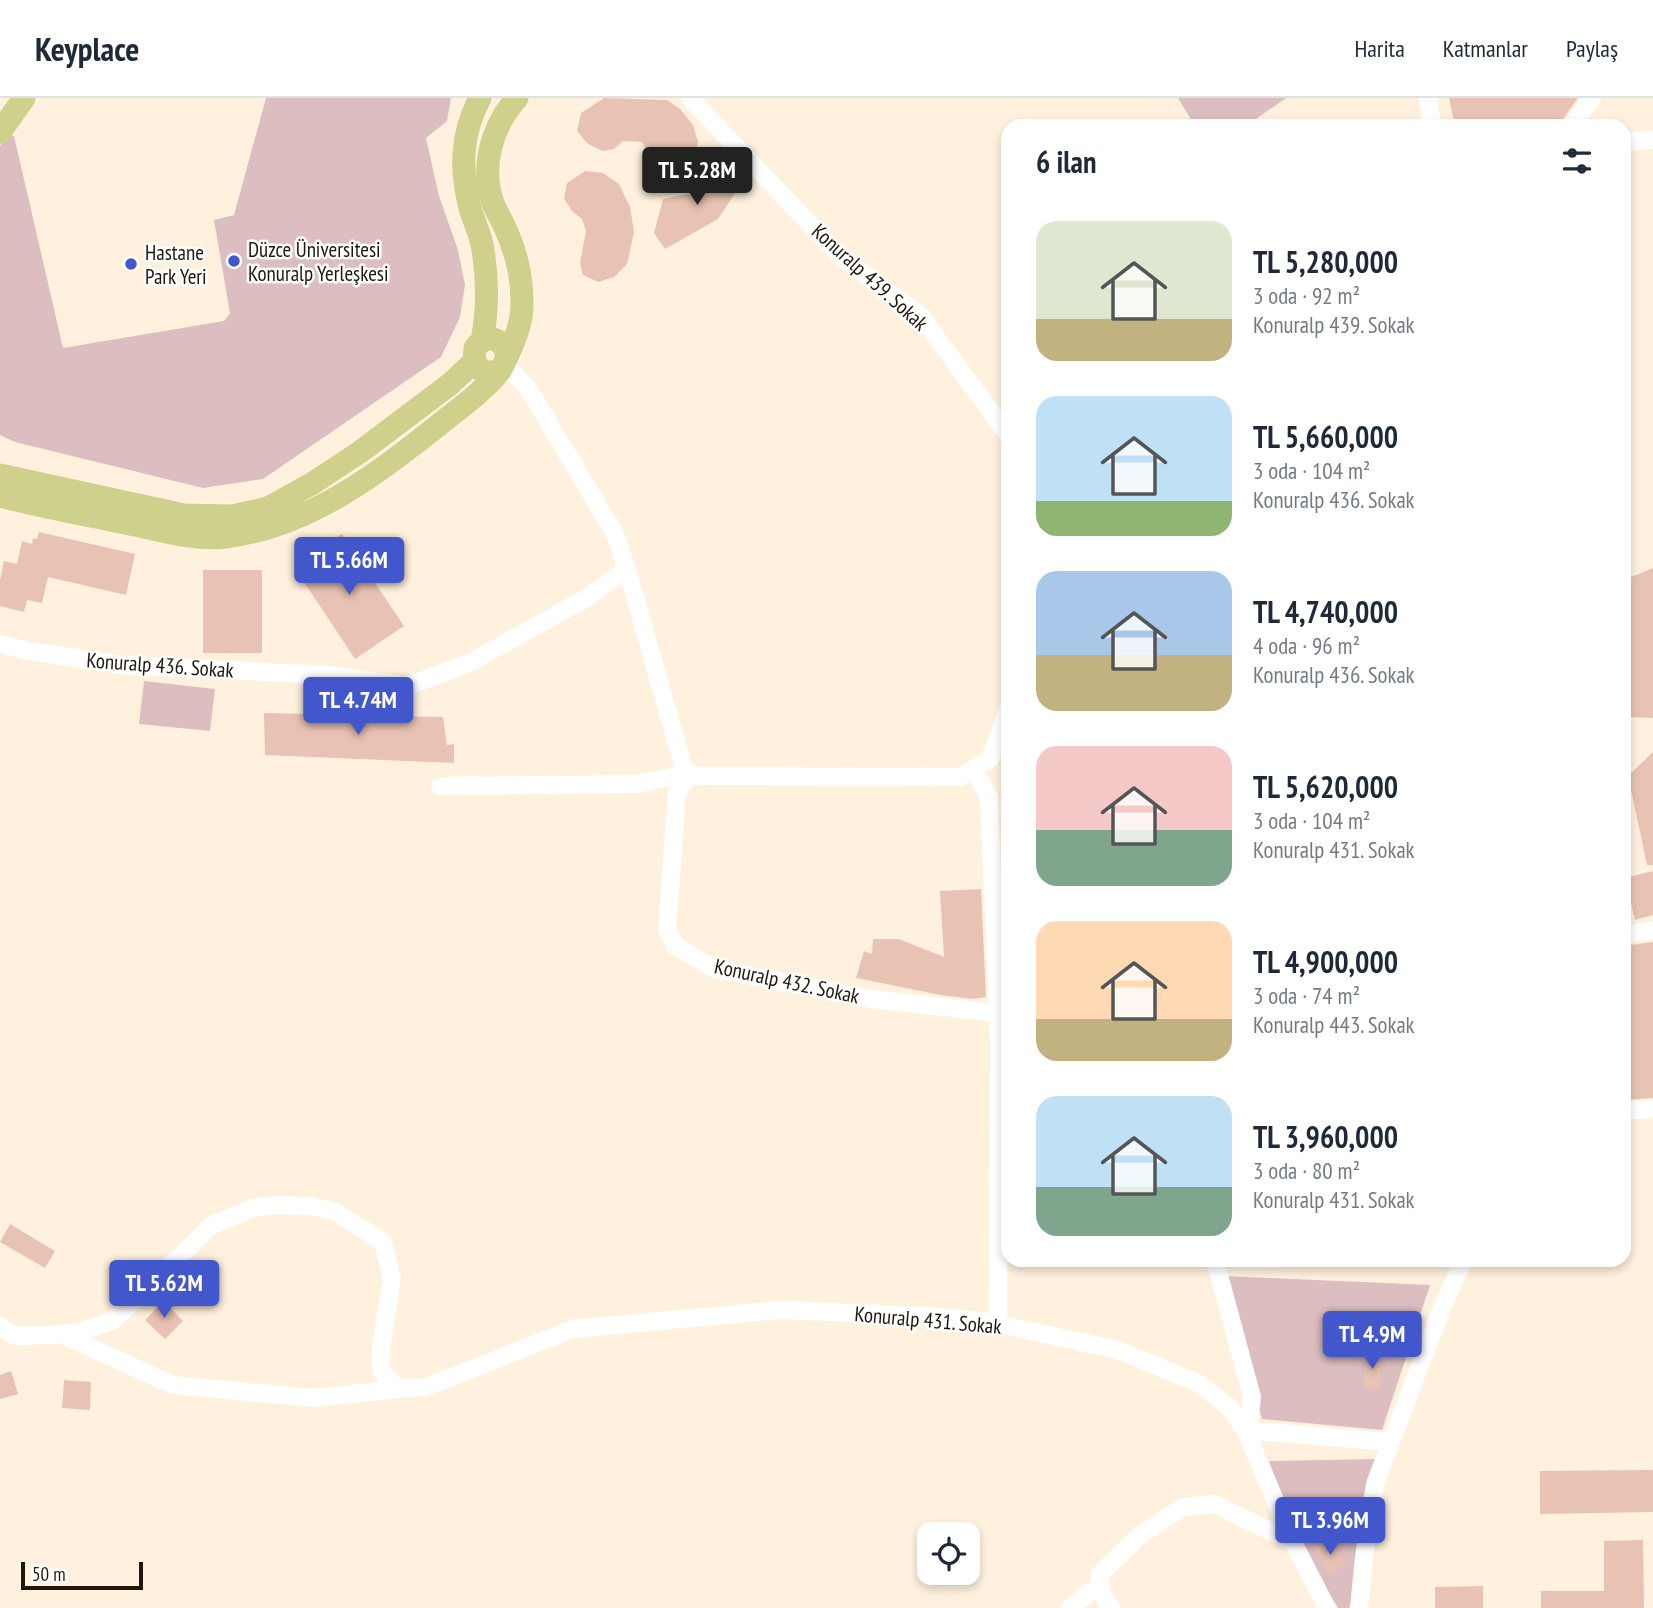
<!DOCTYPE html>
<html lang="tr">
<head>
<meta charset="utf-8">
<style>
	body { margin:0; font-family:"PT Sans Narrow",sans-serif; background:#f6f6f7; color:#1f2937; height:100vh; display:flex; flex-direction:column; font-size:26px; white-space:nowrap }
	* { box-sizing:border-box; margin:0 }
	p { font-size:23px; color:#747a83 }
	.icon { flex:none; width:38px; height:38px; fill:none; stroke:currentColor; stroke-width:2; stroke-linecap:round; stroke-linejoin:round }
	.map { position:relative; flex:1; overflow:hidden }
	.sheet { position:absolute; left:1001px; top:21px; width:630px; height:1148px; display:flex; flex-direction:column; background:#fff; border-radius:21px; box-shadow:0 4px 10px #0003 }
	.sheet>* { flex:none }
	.tools { position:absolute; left:917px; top:1424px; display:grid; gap:14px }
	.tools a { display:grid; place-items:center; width:63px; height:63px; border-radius:14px; background:#fff; box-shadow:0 4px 10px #0003; font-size:35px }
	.scale { position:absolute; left:21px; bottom:18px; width:122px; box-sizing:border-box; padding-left:7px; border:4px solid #1f170b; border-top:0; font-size:19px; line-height:24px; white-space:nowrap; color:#1f170b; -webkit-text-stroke:5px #fff; paint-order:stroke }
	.price { position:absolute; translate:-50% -60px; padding:0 16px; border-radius:7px; background:#4257cb; color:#fff; font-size:23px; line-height:46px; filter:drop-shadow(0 2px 4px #0008) }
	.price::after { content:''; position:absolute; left:50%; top:42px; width:21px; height:16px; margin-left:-10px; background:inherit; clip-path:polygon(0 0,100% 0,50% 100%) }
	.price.selected { background:#222; color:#fff }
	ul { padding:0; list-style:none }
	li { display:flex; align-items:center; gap:21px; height:175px; padding:0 35px }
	li span { display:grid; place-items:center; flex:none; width:196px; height:140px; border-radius:21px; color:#555 }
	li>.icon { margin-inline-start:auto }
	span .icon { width:84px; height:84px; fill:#fffc; stroke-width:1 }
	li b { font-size:30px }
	h2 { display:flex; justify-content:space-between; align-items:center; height:84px; padding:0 35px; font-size:30px }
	header { display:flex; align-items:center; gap:42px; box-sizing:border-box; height:98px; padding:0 35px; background:#fff; border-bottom:2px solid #e0e1e3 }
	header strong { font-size:33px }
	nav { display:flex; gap:38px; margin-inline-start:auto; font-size:24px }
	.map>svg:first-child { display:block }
	.green { fill:#dcbdc0 }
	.building { fill:#e8c3b3 }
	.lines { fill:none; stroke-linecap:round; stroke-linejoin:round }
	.minor { stroke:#fff; stroke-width:18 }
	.major { stroke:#cfd08b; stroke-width:23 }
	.poi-dot { fill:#4257cb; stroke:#fff; stroke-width:2.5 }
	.labels { text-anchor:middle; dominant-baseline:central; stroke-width:5; stroke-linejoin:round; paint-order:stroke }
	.poi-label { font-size:21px; fill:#1f170b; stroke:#fff; text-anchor:start }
	.street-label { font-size:21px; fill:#1f170b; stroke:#fff }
</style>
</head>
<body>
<header>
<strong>Keyplace</strong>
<nav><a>Harita</a><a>Katmanlar</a><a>Paylaş</a></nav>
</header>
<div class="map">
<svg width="1653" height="1510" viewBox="0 0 1653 1510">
	<rect width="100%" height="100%" fill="#fff1de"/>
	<!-- green -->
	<path class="green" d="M266,0h185l-4,23 -21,17 13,58 19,54 7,35 -5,32 -19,40 -178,122 -60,9 -188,-46 -15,-7v-289l6,-12 8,2 49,212 161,-27 6,-8 -16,-93 20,-5z
		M1178,0h108l-40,28h-51z
		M144,583l71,8 -5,42 -71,-7z
		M1223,1178l207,9 -48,145 -120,-11z
		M1376,1361l-15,45 -10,100 -2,4h-11l-29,-47 -18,-39 -22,-61z"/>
	<!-- building -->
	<path class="building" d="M604,0l63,2 13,9 13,16 5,17 -4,15 -14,12 -16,-2 -12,-7 -10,-18 -19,-1 -9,8 -11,2 -15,-7 -11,-13 4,-18z
		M1449,0h129l-15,21 -2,7h-106z
		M728,63l17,17 -27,41 -53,30 -11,-16 9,-34 36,-7z
		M585,73l18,2 16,11 11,23 4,25 -7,32 -13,13 -16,5 -15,-7 -3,-12 6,-32 -4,-12 -10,-8 -8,-12 3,-16z
		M39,434l96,22 -9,41 -78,-18 -6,26 -15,-3 -3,12 -24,-6v-26l4,-19 13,3 5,-23 10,3 1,-6 4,1z
		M342,436l62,92 -49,33 -61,-92z
		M1653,470v150l-29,-1v-137z
		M203,472h59v83h-59z
		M264,615l179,4 4,28 7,-1v19l-189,-8z
		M1653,654v113h-6l-19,-89z
		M1653,773v44l-18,5 -10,-42z
		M981,791l5,108 -13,2 -32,-4 -85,-17 8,-27 8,3 1,-15h26l45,18 -4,-66z
		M1653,844v156l-29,2v-154z
		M10,1126l45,27 -10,17 -45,-26z
		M164,1203l19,20 -18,18 -20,-19z
		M1365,1256l16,1 -1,33 -16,-1z
		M11,1273l7,23 -18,5v-24z
		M64,1282l27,2 -1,28 -28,-2z
		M1653,1372v42l-113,2v-43z
		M1332,1442l14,25 -17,9 -15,-26z
		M1643,1442l1,68h-103v-17h63v-50z
		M1483,1488v22h-48v-21z"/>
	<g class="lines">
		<!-- minor -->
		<path class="minor" d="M690,0l149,157 82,61 87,119
			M1428,0l4,28
			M1572,28l20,-28
			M1624,44l29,-2
			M505,267l23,23 87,146 14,42 55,193 12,7 264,1 30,-18 18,-50
			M0,546l29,7 92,14 207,10 80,11 61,-23 119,-66 39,-28
			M973,671l16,28 10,244 -1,283
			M691,675l-14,19 -10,138 9,16 39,23 156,30 126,14
			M440,688l196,-2 55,-11
			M1624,837l29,-5
			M1624,1013l29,-2
			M1215,1162l37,137 -4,34
			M0,1228l15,10 38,-1 26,-3 35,-12 98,-95 41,-17 22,-3 36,1 25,6 47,30 9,36 -11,70v22l17,19 28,-2 147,-58 207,-19 150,6 59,6 129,28 80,33 31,24 16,23 48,112 34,66
			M63,1237l110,50 140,13 85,-9
			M1245,1332l146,12
			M1070,1510l21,-17 10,-3
			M1111,1510l-9,-14 -3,-19 40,-39 44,-29 31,-3 79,38
			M1359,1510l5,-51 11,-73 68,-179 21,-45"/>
		<!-- major -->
		<path class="major" d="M480,0c-19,36 -20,71 -10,110 4,14 11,27 13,42 5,31 5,60 -1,91
			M0,34l24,-34
			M507,259c8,-18 16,-36 15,-56 0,-23 -6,-48 -15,-69 -4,-10 -10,-19 -14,-29 -13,-36 -1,-77 24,-105
			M0,377l184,40 48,1 36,-8 45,-25 47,-31 89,-67 25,-23
			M0,398c41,11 83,18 125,27 32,6 67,18 100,14 93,-11 168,-76 239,-132 12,-10 50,-39 41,-56 -7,-14 -22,-12 -30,-1l-1,14 10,11 16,-2"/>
	</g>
	<!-- markers -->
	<g class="poi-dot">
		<circle cx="234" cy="163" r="7"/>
		<circle cx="131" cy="166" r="7"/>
	</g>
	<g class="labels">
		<!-- poi labels -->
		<g class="poi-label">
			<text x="248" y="151">Düzce Üniversitesi<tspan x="248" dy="24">Konuralp Yerleşkesi</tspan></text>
			<text x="145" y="154">Hastane<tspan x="145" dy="24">Park Yeri</tspan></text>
		</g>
		<!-- street labels -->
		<g class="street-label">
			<text transform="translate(870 179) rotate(42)">Konuralp 439. Sokak</text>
			<text transform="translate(160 567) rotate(4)">Konuralp 436. Sokak</text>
			<text transform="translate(787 883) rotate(12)">Konuralp 432. Sokak</text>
			<text transform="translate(928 1222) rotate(5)">Konuralp 431. Sokak</text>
		</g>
	</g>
</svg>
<div class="tools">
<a><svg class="icon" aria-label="locate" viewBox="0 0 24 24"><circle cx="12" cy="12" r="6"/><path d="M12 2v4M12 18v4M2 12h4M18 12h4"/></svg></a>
</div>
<div class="scale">50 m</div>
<b class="price selected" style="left:697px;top:109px">TL 5.28M</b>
<b class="price" style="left:349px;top:499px">TL 5.66M</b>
<b class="price" style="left:358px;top:639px">TL 4.74M</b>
<b class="price" style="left:164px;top:1222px">TL 5.62M</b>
<b class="price" style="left:1372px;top:1273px">TL 4.9M</b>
<b class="price" style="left:1330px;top:1459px">TL 3.96M</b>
<section class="sheet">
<h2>6 ilan<svg class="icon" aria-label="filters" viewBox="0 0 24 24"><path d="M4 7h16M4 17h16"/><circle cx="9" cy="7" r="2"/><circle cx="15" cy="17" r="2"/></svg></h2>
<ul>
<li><span style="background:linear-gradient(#dfe7d0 70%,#c2b280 0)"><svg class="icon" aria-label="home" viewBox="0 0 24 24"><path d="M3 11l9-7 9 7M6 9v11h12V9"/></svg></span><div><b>TL 5,280,000</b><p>3 oda · 92 m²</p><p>Konuralp 439. Sokak</p></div></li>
<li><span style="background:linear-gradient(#bfe0f5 75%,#8fb573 0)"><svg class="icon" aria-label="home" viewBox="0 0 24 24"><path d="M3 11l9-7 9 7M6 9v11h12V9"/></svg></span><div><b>TL 5,660,000</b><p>3 oda · 104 m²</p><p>Konuralp 436. Sokak</p></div></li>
<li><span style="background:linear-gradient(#a9c7e8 60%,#c2b280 0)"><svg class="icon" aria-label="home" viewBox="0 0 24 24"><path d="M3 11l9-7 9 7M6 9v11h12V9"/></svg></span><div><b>TL 4,740,000</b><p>4 oda · 96 m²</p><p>Konuralp 436. Sokak</p></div></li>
<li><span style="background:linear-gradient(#f6c9c9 60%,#7fa58c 0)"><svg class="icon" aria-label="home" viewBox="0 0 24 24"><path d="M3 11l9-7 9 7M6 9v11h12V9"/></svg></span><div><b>TL 5,620,000</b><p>3 oda · 104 m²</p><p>Konuralp 431. Sokak</p></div></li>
<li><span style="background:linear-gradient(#ffd9b3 70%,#c2b280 0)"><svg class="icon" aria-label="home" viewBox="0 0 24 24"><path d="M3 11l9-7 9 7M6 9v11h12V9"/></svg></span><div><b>TL 4,900,000</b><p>3 oda · 74 m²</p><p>Konuralp 443. Sokak</p></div></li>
<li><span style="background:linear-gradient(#bfe0f5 65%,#7fa58c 0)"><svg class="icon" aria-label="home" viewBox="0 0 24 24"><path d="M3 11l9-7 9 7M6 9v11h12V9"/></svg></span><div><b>TL 3,960,000</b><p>3 oda · 80 m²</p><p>Konuralp 431. Sokak</p></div></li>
</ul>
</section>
</div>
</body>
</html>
